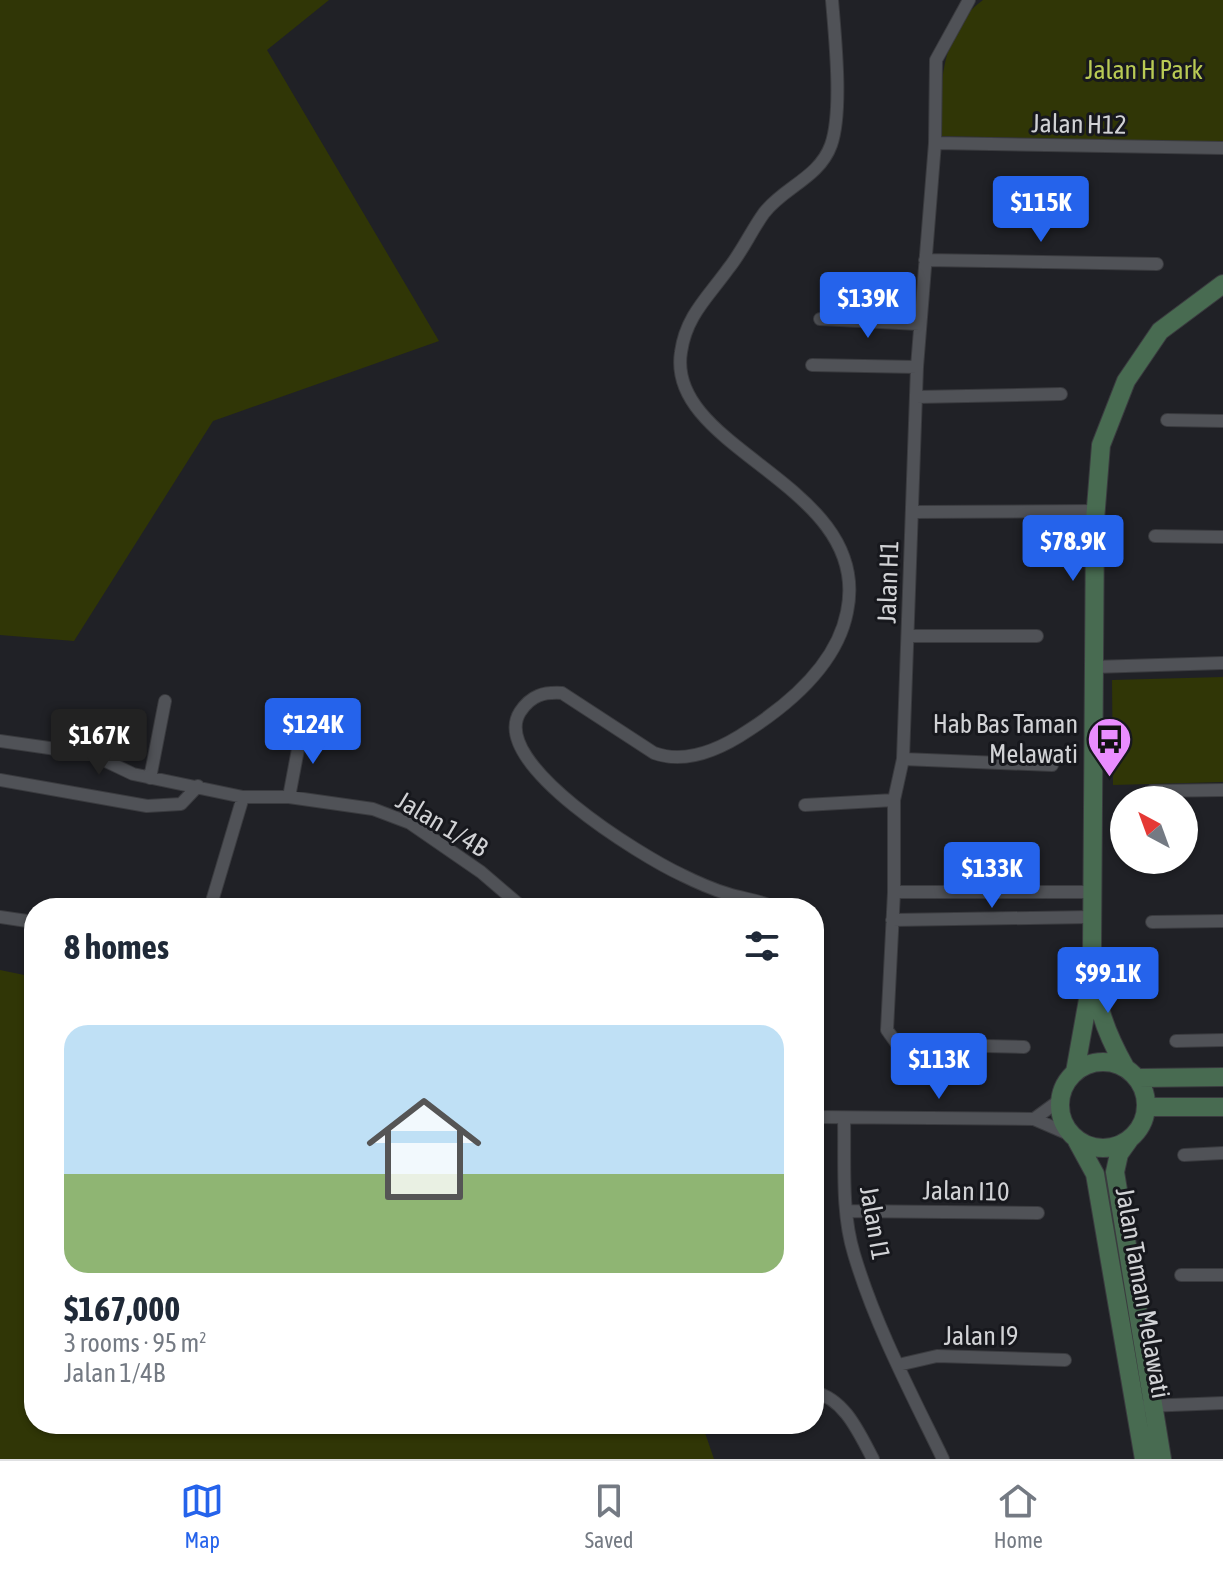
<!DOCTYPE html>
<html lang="en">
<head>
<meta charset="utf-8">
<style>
	body { margin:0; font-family:"Asap Condensed",sans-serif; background:#f6f6f7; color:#1f2937; height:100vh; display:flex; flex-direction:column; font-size:30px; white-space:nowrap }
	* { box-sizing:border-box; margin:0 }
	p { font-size:26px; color:#747a83 }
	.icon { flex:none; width:44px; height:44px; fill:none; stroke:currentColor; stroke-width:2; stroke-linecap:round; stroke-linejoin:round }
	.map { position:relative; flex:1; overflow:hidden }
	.sheet { position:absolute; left:24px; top:898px; width:800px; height:536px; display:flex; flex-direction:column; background:#fff; border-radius:32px; box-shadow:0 2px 6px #0004 }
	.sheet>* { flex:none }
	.needle { width:52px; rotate:319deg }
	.tools { position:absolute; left:1110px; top:786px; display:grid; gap:16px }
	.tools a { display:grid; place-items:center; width:88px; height:88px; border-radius:50%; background:#fff; box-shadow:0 2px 6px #0004; font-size:40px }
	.price { position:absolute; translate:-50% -68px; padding:0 18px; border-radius:8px; background:#2563eb; color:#fff; font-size:26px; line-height:52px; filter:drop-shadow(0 2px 4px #0008) }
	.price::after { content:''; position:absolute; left:50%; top:48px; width:24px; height:18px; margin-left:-12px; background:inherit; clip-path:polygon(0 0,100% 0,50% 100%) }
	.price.current { background:#222; color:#fff }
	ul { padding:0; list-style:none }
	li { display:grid; align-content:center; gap:16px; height:424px; padding:0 40px }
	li+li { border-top:2px solid #e0e1e3 }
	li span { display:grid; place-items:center; height:248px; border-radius:24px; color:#555 }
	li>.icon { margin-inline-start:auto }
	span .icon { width:144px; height:144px; fill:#fffc; stroke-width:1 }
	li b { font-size:34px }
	h2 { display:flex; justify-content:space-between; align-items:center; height:96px; padding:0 40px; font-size:34px }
	.dock { display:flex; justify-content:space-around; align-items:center; height:112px; border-top:2px solid #e0e1e3; background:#fff; font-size:22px; color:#747a83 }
	.dock a { display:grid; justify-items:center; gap:4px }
	.dock .current { color:#2563eb }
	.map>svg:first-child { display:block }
	.green { fill:#303606 }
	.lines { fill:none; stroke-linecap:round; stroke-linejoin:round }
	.street-casing { stroke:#3a3b3f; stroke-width:14 }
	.secondary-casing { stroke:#3a3b3f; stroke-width:20 }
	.street { stroke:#505257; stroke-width:12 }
	.secondary { stroke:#486b51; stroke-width:18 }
	.labels { text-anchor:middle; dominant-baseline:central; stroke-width:6; stroke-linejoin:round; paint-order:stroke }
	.park-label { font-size:26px; fill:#b9ca54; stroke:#17181d }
	.street-label { font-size:26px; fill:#d1d2d5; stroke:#17181d }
	.poi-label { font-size:26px; fill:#d1d2d5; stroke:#17181d; text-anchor:end }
</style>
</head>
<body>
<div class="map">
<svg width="1223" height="1459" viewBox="0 0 1223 1459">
	<rect width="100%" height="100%" fill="#202126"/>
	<!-- green -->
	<path class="green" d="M0,0h329l-62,50 172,291 -226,80 -139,220 -74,-6z
		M983,0h240v142l-285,-6c3,-48 2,-106 45,-136z
		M1223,677v105l-110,3 -1,-105z
		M0,970l34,7v447h668l12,35h-714z"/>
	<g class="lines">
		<defs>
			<path id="street" d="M969,0l-33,60 -1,83 -18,224 -14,392 -9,41v92l-7,138 10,14 127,3
				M935,143l288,5
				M925,260l232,4
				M820,319l99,5
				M812,365l105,2
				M916,397l145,-3
				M1167,420l56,1
				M913,512l182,-1
				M1155,536l68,1
				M908,636h129
				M1093,667l130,-4
				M0,741l91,13 42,20 110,23h46l84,12 37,14 71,49 42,36
				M903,759l149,6
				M150,778l15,-77
				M0,780l147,26 34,-2 17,-18
				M1152,791l71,-1
				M289,797l13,-69
				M805,805l89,-5
				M894,892h197
				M210,908l33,-111
				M775,908c-14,-8 -32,-9 -47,-14 -16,-5 -32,-12 -46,-19 -39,-18 -194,-112 -162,-163 11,-17 24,-20 42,-19l92,60c33,12 67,-4 95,-23 43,-28 88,-67 98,-118 27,-128 -182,-161 -166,-260 5,-36 27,-55 47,-83 14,-17 23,-38 36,-56 20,-26 55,-35 67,-68 12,-34 4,-108 1,-145
				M0,917l34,5
				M892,920l199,-3
				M1152,922l71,-1
				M1176,1041l47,-1
				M814,1117l220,2 37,16
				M844,1119c1,44 -3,93 10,135 21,71 57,139 89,205
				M1034,1119l26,-19
				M1184,1155l39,-2
				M846,1211l192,2
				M1181,1275h42
				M898,1365l39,-9 128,4
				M814,1392c31,7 45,41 59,67
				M1146,1406l77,-3"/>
			<path id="secondary" d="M1060 1105a43 43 0 1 1 86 0a43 43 0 1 1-86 0Z
				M1125,1067c-24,-43 -30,-68 -33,-116l3,-431 6,-75 25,-64 34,-50 63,-47
				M1075,1072l14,-78
				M1138,1078l85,-1
				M1147,1107h76
				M1129,1140l-10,14 -4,18 47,287
				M1077,1141l18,33 49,285"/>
		</defs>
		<!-- street casing -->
		<use href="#street" class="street-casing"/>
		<!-- secondary casing -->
		<use href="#secondary" class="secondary-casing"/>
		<!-- street -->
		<use href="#street" class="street"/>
		<!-- secondary -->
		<use href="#secondary" class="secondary"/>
	</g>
	<!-- icons -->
	<defs>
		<symbol id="bus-pin" viewBox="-11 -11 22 30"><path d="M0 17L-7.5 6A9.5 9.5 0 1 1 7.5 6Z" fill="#e98dfe" stroke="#17181d"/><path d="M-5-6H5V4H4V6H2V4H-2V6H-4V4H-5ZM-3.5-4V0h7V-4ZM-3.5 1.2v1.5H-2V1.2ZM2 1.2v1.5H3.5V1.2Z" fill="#111"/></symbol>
	</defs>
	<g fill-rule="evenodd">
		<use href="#bus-pin" x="1084" y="714" width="51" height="69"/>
	</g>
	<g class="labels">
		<!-- park labels -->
		<g class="park-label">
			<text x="1144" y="70">Jalan H Park</text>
		</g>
		<!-- street labels -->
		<g class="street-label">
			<text transform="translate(1079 124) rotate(1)">Jalan H12</text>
			<text transform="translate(888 582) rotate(-88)">Jalan H1</text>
			<text transform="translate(442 824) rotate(31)">Jalan 1/4B</text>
			<text transform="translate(966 1191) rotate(1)">Jalan I10</text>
			<text transform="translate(875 1223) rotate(80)">Jalan I1</text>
			<text transform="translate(1143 1293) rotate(80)">Jalan Taman Melawati</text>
			<text x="981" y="1336">Jalan I9</text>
		</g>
		<!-- poi labels -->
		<g class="poi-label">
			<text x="1078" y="724">Hab Bas Taman<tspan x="1078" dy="30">Melawati</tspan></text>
		</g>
	</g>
</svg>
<div class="tools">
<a><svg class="needle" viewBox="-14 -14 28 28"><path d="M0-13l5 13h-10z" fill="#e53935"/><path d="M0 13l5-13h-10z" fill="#747a83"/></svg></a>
</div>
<b class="price" style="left:1041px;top:244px">$115K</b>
<b class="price" style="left:868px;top:340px">$139K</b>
<b class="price" style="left:1073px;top:583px">$78.9K</b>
<b class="price" style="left:313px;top:766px">$124K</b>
<b class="price current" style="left:99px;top:777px">$167K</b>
<b class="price" style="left:992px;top:910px">$133K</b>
<b class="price" style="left:1108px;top:1015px">$99.1K</b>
<b class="price" style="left:939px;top:1101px">$113K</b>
<section class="sheet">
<h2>8 homes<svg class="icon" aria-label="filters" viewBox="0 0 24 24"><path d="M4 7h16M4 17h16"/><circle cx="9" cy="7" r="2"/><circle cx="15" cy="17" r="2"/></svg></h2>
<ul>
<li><span style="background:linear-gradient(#bfe0f5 60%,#8fb573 0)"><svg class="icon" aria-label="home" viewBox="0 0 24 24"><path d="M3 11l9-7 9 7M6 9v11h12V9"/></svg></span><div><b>$167,000</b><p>3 rooms · 95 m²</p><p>Jalan 1/4B</p></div></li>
</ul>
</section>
</div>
<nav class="dock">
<a class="current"><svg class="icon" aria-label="map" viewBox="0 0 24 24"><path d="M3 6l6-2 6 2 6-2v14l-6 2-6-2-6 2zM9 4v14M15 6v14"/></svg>Map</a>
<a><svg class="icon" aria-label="saved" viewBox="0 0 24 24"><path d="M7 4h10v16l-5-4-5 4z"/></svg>Saved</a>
<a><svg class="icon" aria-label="home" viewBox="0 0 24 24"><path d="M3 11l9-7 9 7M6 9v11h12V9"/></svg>Home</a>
</nav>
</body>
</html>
